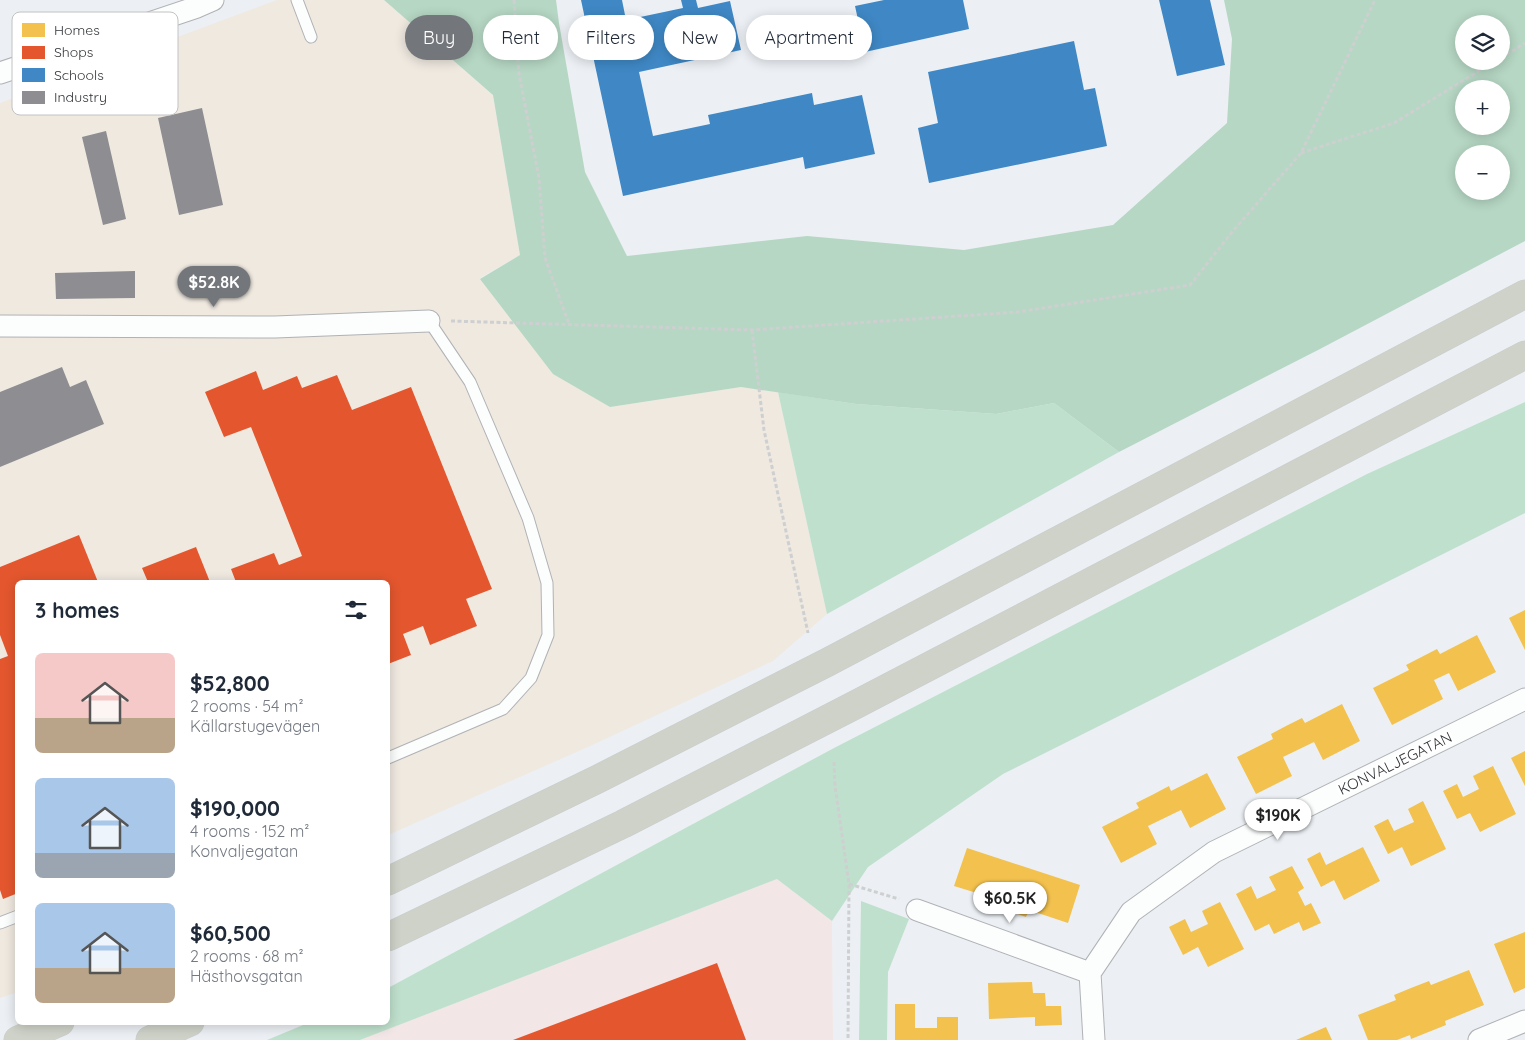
<!DOCTYPE html>
<html lang="en">
<head>
<meta charset="utf-8">
<style>
	body { margin:0; font-family:Quicksand,sans-serif; background:#f6f6f7; color:#1f2937; height:100vh; display:flex; flex-direction:column; font-size:19px; white-space:nowrap }
	* { box-sizing:border-box; margin:0 }
	p { font-size:16px; color:#747a83 }
	.icon { flex:none; width:28px; height:28px; fill:none; stroke:currentColor; stroke-width:2; stroke-linecap:round; stroke-linejoin:round }
	.map { position:relative; flex:1; overflow:hidden }
	.drawer { position:absolute; left:15px; top:580px; width:375px; height:445px; display:flex; flex-direction:column; background:#fff; border-radius:8px; box-shadow:0 2px 12px #0003 }
	.drawer>* { flex:none }
	.guide { position:absolute; left:405px; top:15px; width:475px; height:45px; display:flex; gap:10px }
	.tools { position:absolute; left:1455px; top:15px; display:grid; gap:10px }
	.tools a { display:grid; place-items:center; width:55px; height:55px; border-radius:50%; background:#fff; box-shadow:0 2px 12px #0003; font-size:25px }
	.price { position:absolute; translate:-50% -42px; padding:0 11px; border-radius:18px; background:#fff; color:#222; font-size:16px; line-height:32px; filter:drop-shadow(0 1px 2px #0008) }
	.price::after { content:''; position:absolute; left:50%; top:30px; width:15px; height:11px; margin-left:-8px; background:inherit; clip-path:polygon(0 0,100% 0,50% 100%) }
	.price.selected { background:#73767a; color:#fff }
	ul { padding:0; list-style:none }
	li { display:flex; align-items:center; gap:15px; height:125px; padding:0 20px }
	li span { display:grid; place-items:center; flex:none; width:140px; height:100px; border-radius:8px; color:#555 }
	li>.icon { margin-inline-start:auto }
	span .icon { width:60px; height:60px; fill:#fffc; stroke-width:1 }
	li b { font-size:21px }
	h2 { display:flex; justify-content:space-between; align-items:center; height:60px; padding:0 20px; font-size:21px }
	.pill { padding:0 18px; border-radius:22px; background:#fff; box-shadow:0 2px 12px #0003; font-size:18px; line-height:45px }
	.pill.selected { background:#73767a; color:#fff }
	.map>svg:first-child { display:block }
	.commercial { fill:#f3e6e6 }
	.industrial { fill:#efe9e0 }
	.green { fill:#bfe0cc }
	.forest { fill:#b6d7c4; fill-rule:evenodd }
	.homes { fill:#f2c14e }
	.shops { fill:#e4572e }
	.schools { fill:#3f88c5 }
	.industry { fill:#8d8d92 }
	.lines { fill:none; stroke-linecap:round; stroke-linejoin:round }
	.service-casing { stroke:#b0b2b5; stroke-width:13 }
	.minor-casing { stroke:#b0b2b5; stroke-width:23 }
	.motorway-casing { stroke:#cbcdcf; stroke-width:29 }
	.path { stroke:#cecfd0; stroke-width:3; stroke-dasharray:4 2.5; stroke-linecap:butt }
	.service { stroke:#fcfdfd; stroke-width:11 }
	.minor { stroke:#fcfdfd; stroke-width:21 }
	.motorway { stroke:#ced2c8; stroke-width:28 }
	.labels { text-anchor:middle; dominant-baseline:central; stroke-width:5; stroke-linejoin:round; paint-order:stroke }
	.street-label { font-size:15px; fill:#323538; stroke:#fff }
	.key { fill:#fff; stroke:#c2c2c3; stroke-width:1 }
	.key-label { font-size:14px; fill:#323538 }
</style>
</head>
<body>
<div class="map">
<svg width="1525" height="1040" viewBox="0 0 1525 1040">
	<rect width="100%" height="100%" fill="#ecf0f4"/>
	<!-- commercial -->
	<path class="commercial" d="M777,879l55,42 1,119h-473z"/>
	<!-- industrial -->
	<path class="industrial" d="M277,0h107l109,95 27,160 -40,23 130,129 131,-20 37,5 49,222 -54,47 -185,86 -200,88v-253h-370v410l-18,6v-895z"/>
	<!-- green -->
	<path class="green" d="M778,392l78,12 140,10 58,-11 65,49 -292,162z
		M1525,402v111l-522,261 -135,93 -36,54 -55,-42 -417,161h-93l41,-17 80,-1v-34l446,-240 533,-274z
		M861,901l48,18 -21,53 -1,68h-28z"/>
	<!-- forest -->
	<path class="forest" d="M384,0h172l3,23 26,149 42,84 180,-20 157,14 149,-25 114,-102 5,-84 -8,-39h301v241l-205,108 -201,103 -65,-49 -58,11 -140,-10 -115,-17 -131,20 -57,-33 -73,-95 40,-24 -27,-160zM1464,24h37v37h-37zM1464,89h37v37h-37zM1464,154h37v37h-37z"/>
	<!-- homes -->
	<path class="homes" d="M1525,610v40l-16,-32z
		M1477,635l19,37 -38,19 -9,-18 -15,7 9,19 -51,26 -19,-37 36,-18 -3,-5 31,-16 3,5z
		M1342,704l18,37 -37,19 -9,-18 -31,15 9,19 -36,18 -19,-37 36,-18 -2,-5 15,-8 16,-8 3,5z
		M1525,751v35l-14,-28z
		M1493,766l23,48 -36,18 -10,-19 -13,6 -14,-28 14,-7 6,13 16,-8 -6,-13z
		M1207,773l19,36 -36,19 -9,-18 -33,16 9,18 -36,19 -19,-36 37,-19 -3,-5 16,-8 17,-9 2,5z
		M1423,801l23,48 -35,17 -9,-19 -14,7 -14,-28 14,-7 6,12 20,-9 -6,-13z
		M1363,847l17,34 -36,19 -10,-20 -13,7 -14,-28 13,-7 6,13z
		M967,848l113,37 -12,38 -39,-13 -3,7 -35,-12 2,-7 -39,-12z
		M1292,866l12,22 -6,4 7,14 6,-3 10,20 -18,8 -4,-9 -25,12 -5,-10 -14,7 -19,-37 15,-8 6,13 19,-9 -7,-13z
		M1220,902l24,47 -36,18 -10,-20 -15,8 -14,-28 16,-8 6,13 17,-8 -6,-13z
		M1525,932v56l-11,5 -20,-49z
		M1469,970l15,35 -39,16 1,4 -35,14 -1,-4 -13,5h-29l-10,-25 38,-15 -2,-5 17,-7 18,-7 2,4z
		M1032,982l1,11h12l1,13h15l1,19 -27,1v-9l-46,2 -1,-36z
		M895,1004h20v24h22v-11h21v23h-63z
		M1326,1027l6,13h-36z"/>
	<!-- shops -->
	<path class="shops" d="M256,371l7,19 34,-14 5,12 35,-13 15,35 59,-23 81,202 -26,10 11,27 -47,19 -7,-19 -20,8 8,21 -23,9v-82h-152l-5,-13 43,-16 5,12 23,-9 -51,-129 -27,10 -19,-45z
		M79,535l19,47h-80v311l-15,6 -3,-9v-231l8,-3 -8,-21v-68z
		M196,547l14,35h-62l-6,-14z
		M717,963l29,77h-233z"/>
	<!-- schools -->
	<path class="schools" d="M581,0h41l4,20 57,-12 -2,-8h15l2,8 32,-7 11,49 -102,22 14,64 57,-12 -2,-9 104,-22 2,12 48,-10 13,59 -70,15 -2,-12 -180,39z
		M884,0h79l6,29 -104,23 -10,-46z
		M1159,0h51l15,65 -48,11z
		M1074,41l10,49 11,-2 12,58 -178,37 -11,-55 20,-5 -10,-51z"/>
	<!-- industry -->
	<path class="industry" d="M202,108l21,97 -44,10 -21,-97z
		M106,131l20,88 -23,6 -21,-88z
		M135,271v27l-79,1 -1,-26z
		M62,367l8,20 16,-7 18,44 -104,43v-75z"/>
	<g class="lines">
		<defs>
			<path id="service" d="M297,0l14,37
				M388,758l115,-49 28,-31 17,-43 -1,-52 -19,-65 -58,-136 -41,-61
				M0,923l18,-7"/>
			<path id="minor" d="M0,73l197,-66 16,-7
				M0,326l275,1 154,-6
				M917,910l173,63
				M1094,1040l-4,-67 41,-61 83,-60 311,-153
				M1479,1040l46,-19"/>
			<path id="motorway" d="M388,881l210,-102 230,-117 697,-368
				M388,937l235,-113 230,-118 672,-351
				M18,1040l42,-18
				M150,1040l40,-18"/>
		</defs>
		<!-- service casing -->
		<use href="#service" class="service-casing"/>
		<!-- minor casing -->
		<use href="#minor" class="minor-casing"/>
		<!-- motorway casing -->
		<use href="#motorway" class="motorway-casing"/>
		<!-- path -->
		<path class="path" d="M514,0l5,74 20,104 6,80 24,66
			M1501,58l24,-15
			M1301,153l93,-30 101,-62
			M451,321l301,9 266,-18 172,-27 43,-54 68,-78 74,-153
			M752,330l12,100 44,203
			M834,762l1,24 14,98 -1,156
			M849,884l50,15"/>
		<!-- service -->
		<use href="#service" class="service"/>
		<!-- minor -->
		<use href="#minor" class="minor"/>
		<!-- motorway -->
		<use href="#motorway" class="motorway"/>
	</g>
	<g class="labels">
		<!-- street labels -->
		<g class="street-label">
			<text transform="translate(1395 763) rotate(-26)">KONVALJEGATAN</text>
		</g>
	</g>
	<!-- legend -->
	<rect x="12" y="12" width="166" height="103" rx="8" class="key"/>
	<rect x="22" y="23" width="23" height="14" fill="#f2c14e"/>
	<rect x="22" y="46" width="23" height="13" fill="#e4572e"/>
	<rect x="22" y="68" width="23" height="14" fill="#3f88c5"/>
	<rect x="22" y="91" width="23" height="13" fill="#8d8d92"/>
	<g class="key-label">
		<text x="54" y="35">Homes</text>
		<text x="54" y="57">Shops</text>
		<text x="54" y="80">Schools</text>
		<text x="54" y="102">Industry</text>
	</g>
</svg>
<div class="tools">
<a><svg class="icon" aria-label="layers" viewBox="0 0 24 24"><path d="M12 4l9 5-9 5-9-5zM3 14l9 5 9-5"/></svg></a>
<a>+</a>
<a>−</a>
</div>
<b class="price selected" style="left:214px;top:308px">$52.8K</b>
<b class="price" style="left:1278px;top:841px">$190K</b>
<b class="price" style="left:1010px;top:924px">$60.5K</b>
<div class="guide">
<a class="pill selected">Buy</a>
<a class="pill">Rent</a>
<a class="pill">Filters</a>
<a class="pill">New</a>
<a class="pill">Apartment</a>
</div>
<section class="drawer">
<h2>3 homes<svg class="icon" aria-label="filters" viewBox="0 0 24 24"><path d="M4 7h16M4 17h16"/><circle cx="9" cy="7" r="2"/><circle cx="15" cy="17" r="2"/></svg></h2>
<ul>
<li><span style="background:linear-gradient(#f6c9c9 65%,#b9a48a 0)"><svg class="icon" aria-label="home" viewBox="0 0 24 24"><path d="M3 11l9-7 9 7M6 9v11h12V9"/></svg></span><div><b>$52,800</b><p>2 rooms · 54 m²</p><p>Källarstugevägen</p></div></li>
<li><span style="background:linear-gradient(#a9c7e8 75%,#9aa5b1 0)"><svg class="icon" aria-label="home" viewBox="0 0 24 24"><path d="M3 11l9-7 9 7M6 9v11h12V9"/></svg></span><div><b>$190,000</b><p>4 rooms · 152 m²</p><p>Konvaljegatan</p></div></li>
<li><span style="background:linear-gradient(#a9c7e8 65%,#b9a48a 0)"><svg class="icon" aria-label="home" viewBox="0 0 24 24"><path d="M3 11l9-7 9 7M6 9v11h12V9"/></svg></span><div><b>$60,500</b><p>2 rooms · 68 m²</p><p>Hästhovsgatan</p></div></li>
</ul>
</section>
</div>
</body>
</html>
